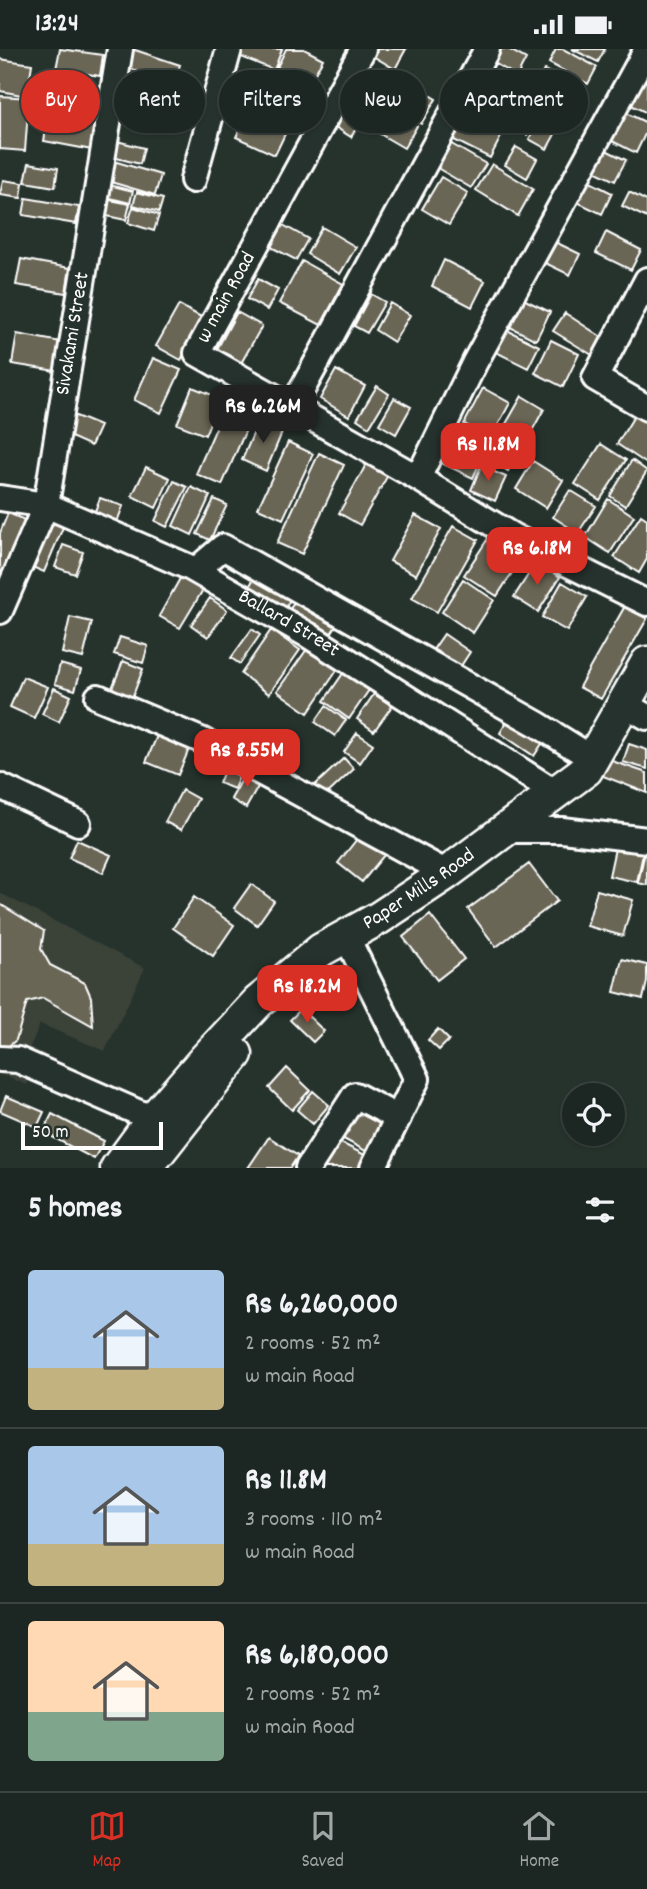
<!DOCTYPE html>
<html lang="en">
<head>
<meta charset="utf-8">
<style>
	body { margin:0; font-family:Dekko,sans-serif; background:#29322f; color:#f1f3f6; height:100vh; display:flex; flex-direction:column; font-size:26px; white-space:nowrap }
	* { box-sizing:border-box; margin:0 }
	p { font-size:23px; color:#a0a5a5 }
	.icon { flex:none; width:38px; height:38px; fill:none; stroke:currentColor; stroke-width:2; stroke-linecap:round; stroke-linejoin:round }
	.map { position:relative; height:1119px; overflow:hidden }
	.panel { display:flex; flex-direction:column; background:#1c2622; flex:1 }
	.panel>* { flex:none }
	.banner { position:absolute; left:21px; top:21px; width:606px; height:63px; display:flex; gap:14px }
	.controls { position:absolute; left:562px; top:1034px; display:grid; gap:14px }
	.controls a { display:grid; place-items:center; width:63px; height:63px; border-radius:50%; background:#1c2622; box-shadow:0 2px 5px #0004,0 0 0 2px #3a4340; font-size:35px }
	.scale { position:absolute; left:21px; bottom:18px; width:142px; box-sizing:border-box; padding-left:7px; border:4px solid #fff; border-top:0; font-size:19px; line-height:24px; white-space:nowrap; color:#fff; -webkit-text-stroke:5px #26332d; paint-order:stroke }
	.price { position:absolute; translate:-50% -60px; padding:0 16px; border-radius:14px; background:#d93025; color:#fff; font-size:23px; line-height:46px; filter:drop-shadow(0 2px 4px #0008) }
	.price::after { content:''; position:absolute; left:50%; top:42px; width:21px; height:16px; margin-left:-10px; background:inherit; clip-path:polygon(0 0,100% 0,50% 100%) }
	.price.current { background:#222; color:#fff }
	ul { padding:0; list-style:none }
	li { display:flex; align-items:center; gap:21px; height:175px; padding:0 28px }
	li+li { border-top:2px solid #3a4340 }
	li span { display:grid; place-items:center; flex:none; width:196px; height:140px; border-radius:7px; color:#555 }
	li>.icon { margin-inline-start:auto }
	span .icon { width:84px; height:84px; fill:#fffc; stroke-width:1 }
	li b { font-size:30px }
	h2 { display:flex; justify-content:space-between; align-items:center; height:84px; padding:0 28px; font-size:30px }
	.pill { padding:0 24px; border-radius:32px; background:#1c2622; box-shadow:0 2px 5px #0004,0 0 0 2px #3a4340; font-size:24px; line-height:63px }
	.pill.current { background:#d93025; color:#fff }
	.status { display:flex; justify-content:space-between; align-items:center; height:49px; padding:0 35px; background:#1c2622; direction:ltr }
	.status svg { height:19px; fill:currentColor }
	.menu { display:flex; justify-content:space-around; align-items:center; height:98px; border-top:2px solid #3a4340; background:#1c2622; font-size:19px; color:#a0a5a5 }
	.menu a { display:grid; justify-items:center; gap:4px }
	.menu .current { color:#d93025 }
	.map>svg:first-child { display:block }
	.built { fill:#3b4239 }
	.building { fill:#6b6654; stroke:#fff; stroke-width:2 }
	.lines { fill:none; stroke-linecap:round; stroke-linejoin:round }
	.minor-casing { stroke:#fff; stroke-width:30 }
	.major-casing { stroke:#fff; stroke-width:37 }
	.minor { stroke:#26332d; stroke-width:24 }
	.major { stroke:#26332d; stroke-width:32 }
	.labels { text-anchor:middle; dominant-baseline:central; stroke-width:6; stroke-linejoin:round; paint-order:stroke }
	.street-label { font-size:21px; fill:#fff; stroke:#26332d }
</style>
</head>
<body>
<div class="status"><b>13:24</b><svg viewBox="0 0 49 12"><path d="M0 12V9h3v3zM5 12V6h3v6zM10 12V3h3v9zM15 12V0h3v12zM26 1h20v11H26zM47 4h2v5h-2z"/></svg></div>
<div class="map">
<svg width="647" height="1119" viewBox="0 0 647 1119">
	<rect width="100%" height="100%" fill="#26332d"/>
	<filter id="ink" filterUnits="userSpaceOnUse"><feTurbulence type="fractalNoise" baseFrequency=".0143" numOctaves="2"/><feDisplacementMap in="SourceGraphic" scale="14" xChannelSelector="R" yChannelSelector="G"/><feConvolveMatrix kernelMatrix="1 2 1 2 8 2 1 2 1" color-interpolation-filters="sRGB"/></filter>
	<g filter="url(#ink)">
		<!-- built -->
		<path class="built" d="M0,844l145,75 -40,83 -65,-27 -10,23 110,59 -109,-39 -4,18 -27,-11z"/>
		<!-- building -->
		<path class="building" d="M60,0l43,6 -3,21 -44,-7z
			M132,0l48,16 -7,20 -47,-18z
			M233,0h49l-8,21 -43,-17z
			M286,0h18l19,10 -14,25 -32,-17z
			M368,0h38l-11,20 -29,-17z
			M495,0h13l18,10 -9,17 -28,-16z
			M556,0h7l34,18 -9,17 -39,-21z
			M572,0h33l-7,13z
			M0,10l32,5 -5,32 -27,-5z
			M647,13v51l-20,-10z
			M544,21l33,16 -15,31 -33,-16z
			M354,27l25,15 -10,18 -25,-15z
			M399,30l15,9 -13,21 -15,-9z
			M272,31l31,20 -18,27 -30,-20z
			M53,41l48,9 -9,51 -48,-9z
			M421,41l15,9 -15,25 -15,-9z
			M0,47l29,2 -4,53 -25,-2z
			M306,49l19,10 -13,25 -19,-10z
			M343,51l22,13 -14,24 -22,-14z
			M386,58l31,19 -13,22 -31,-18z
			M524,60l14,8 -11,18 -14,-8z
			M624,63l23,11v7l-11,23 -26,-13z
			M464,65l39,19 -13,25 -38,-19z
			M246,67l39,18 -10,21 -39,-18z
			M541,68l18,10 -12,22 -18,-10z
			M113,91l31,8 -4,16 -31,-8z
			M448,93l38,22 -15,24 -37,-22z
			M598,97l28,14 -11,21 -27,-13z
			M516,98l21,12 -10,19 -22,-13z
			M110,111l51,15 -6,20 -51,-15z
			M29,114l29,5 -3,19 -30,-5z
			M492,115l41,25 -15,27 -42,-26z
			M441,128l27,16 -19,32 -27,-16z
			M582,129l30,15 -10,21 -31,-15z
			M3,131l20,3 -2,15 -21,-3z
			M105,135l28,7 -3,12 -28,-7z
			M137,143l26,7 -4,13 -26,-7z
			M629,143l18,9v17l-25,-12z
			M26,149l53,9 -3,17 -53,-9z
			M105,150l25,5 -4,16 -24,-5z
			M133,158l26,8 -5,16 -26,-8z
			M283,176l25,14 -12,21 -25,-13z
			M322,178l34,20 -16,27 -33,-20z
			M606,183l35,18 -10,20 -35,-17z
			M549,190l31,15 -10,21 -31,-15z
			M21,210l49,9 -4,25 -50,-8z
			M444,211l41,21 -13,26 -40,-21z
			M302,212l41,23 -22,41 -42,-22z
			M258,230l20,11 -11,20 -20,-11z
			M371,245l14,8 -18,31 -13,-7z
			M517,247l33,16 -14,28 -32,-16z
			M390,254l20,12 -16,27 -19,-12z
			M179,256l24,13 -22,42 -25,-14z
			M237,263l25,14 -22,39 -24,-14z
			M565,264l38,25 -11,17 -39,-24z
			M503,279l36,18 -11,22 -36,-18z
			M17,285l44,8 -5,29 -44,-7z
			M551,291l28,14 -16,33 -28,-14z
			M153,309l28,12 -20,43 -27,-13z
			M336,321l29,16 -16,30 -29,-17z
			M377,337l12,8 -20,33 -12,-8z
			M192,338l28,11 -15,37 -28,-11z
			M483,339l27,15 -19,35 -27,-14z
			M522,347l22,13 -18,33 -23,-13z
			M394,349l17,9 -15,27 -17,-10z
			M636,364l11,7v44l-30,-20z
			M71,365l29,12 -9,20 -29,-13z
			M222,365l26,11 -26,60 -26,-11z
			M259,371l24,10 -17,41 -24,-11z
			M451,375l38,18 -16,36 -38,-18z
			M498,389l22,13 -12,20 -22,-14z
			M288,393l25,12 -30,65 -25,-11z
			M601,395l25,16 -26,40 -25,-16z
			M319,404l25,12 -42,89 -25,-11z
			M632,411l15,11 -22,35 -15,-10z
			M533,412l30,19 -17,28 -30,-19z
			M367,414l21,12 -28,50 -21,-12z
			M481,417l25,11 -11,24 -24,-11z
			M146,418l24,11 -14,30 -24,-12z
			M174,432l13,6 -20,40 -12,-6z
			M191,438l19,9 -18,39 -19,-9z
			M570,441l26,16 -18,27 -25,-16z
			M100,449l23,8 -8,21 -23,-8z
			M214,450l13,6 -17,35 -13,-6z
			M608,450l26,17 -24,37 -25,-16z
			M8,464l26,11 -24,56 -10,-4v-43z
			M415,466l26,14 -25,46 -26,-14z
			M641,466l6,4v40l-8,14 -25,-16z
			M44,468l20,8 -20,47 -19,-8z
			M453,477l25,14 -41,72 -25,-14z
			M491,485l32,22 -26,40 -33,-21z
			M63,496l20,7 -8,22 -20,-7z
			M537,512l23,16 -22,35 -24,-15z
			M257,523l37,20 -11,21 -37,-20z
			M182,526l22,13 -24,40 -21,-12z
			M463,530l31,21 -21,33 -31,-21z
			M562,533l25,15 -20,34 -25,-14z
			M298,546l42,24 -14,23 -41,-24z
			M210,549l17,12 -19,27 -17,-12z
			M625,557l22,13 -46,80 -22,-12z
			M70,568l22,5 -9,36 -21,-5z
			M252,580l8,6 -20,29 -9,-6z
			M271,581l29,20 -31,44 -28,-20z
			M444,585l26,18 -15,23 -27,-18z
			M120,588l28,9 -5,17 -29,-9z
			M310,596l30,21 -32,47 -31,-22z
			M123,612l20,8 -14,37 -21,-8z
			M60,615l21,6 -6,20 -20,-6z
			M344,623l25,18 -20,29 -25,-18z
			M23,628l25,10 -14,31 -24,-11z
			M54,639l17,8 -12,26 -17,-8z
			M374,645l18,12 -18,25 -17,-12z
			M326,657l20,14 -11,16 -20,-14z
			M512,664l35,23 -13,20 -34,-23z
			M161,677l32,14 -15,35 -32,-13z
			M357,684l16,11 -13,19 -16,-11z
			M629,695l18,6v19l-24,-7z
			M344,709l10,11 -30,28 -10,-11z
			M609,711l38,13v20l-44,-17z
			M228,712l15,6 -9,22 -15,-6z
			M248,720l15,9 -17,30 -15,-9z
			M182,741l16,9 -17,31 -16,-8z
			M361,785l24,20 -23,28 -24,-19z
			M617,790l28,6 -8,37 -28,-6z
			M77,791l34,15 -8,18 -34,-15z
			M647,794v42l-9,-2z
			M529,815l28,37 -61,46 -28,-38z
			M251,835l23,17 -17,24 -23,-17z
			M597,841l36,10 -10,36 -36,-10z
			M194,848l40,28 -21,31 -40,-28z
			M0,855l44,27 -3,18 9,16 35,18 6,14 2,29 -50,-28 -16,4 -11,38 -10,8h-6z
			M430,866l34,44 -27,21 -34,-43z
			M622,910l25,6v17l-4,17 -29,-7z
			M301,960l23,22 -11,11 -23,-22z
			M438,980l11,11 -10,10 -11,-10z
			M287,1019l23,22 -18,20 -23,-22z
			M313,1042l16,14 -16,19 -16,-14z
			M6,1047l38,16 -7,15 -37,-16z
			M354,1059l35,19 -16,28 -35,-19z
			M52,1065l52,27 -10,18 -51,-27z
			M269,1088l29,19 -8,12h-42z
			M335,1091l40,20 -4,8h-50z"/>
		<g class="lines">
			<defs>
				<g id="minor">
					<path d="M363,0l-166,304 221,125 96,59 133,66"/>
					<path d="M193,131l36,-131"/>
					<path d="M647,231l-52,98 52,30"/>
					<path d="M292,359l195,-359"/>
					<path d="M418,429l57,-116 172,-313"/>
					<path id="s1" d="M0,449l46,7 145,63 117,67 248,158"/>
					<path d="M196,521l27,-23 314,177 56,35"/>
					<path id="s2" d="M0,562l46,-106 74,-456"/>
					<path d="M98,648l103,43 246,133"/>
					<path d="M624,655l23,13"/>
					<path d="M0,737l78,37"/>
					<path d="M506,781h56l85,10"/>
					<path d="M346,887l71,143 -44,89"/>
					<path d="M0,1010l18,1 135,59"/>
					<path d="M308,1119l47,-73 43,23"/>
				</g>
				<g id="major">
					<path id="s3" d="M117,1119l36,-49 51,-59 54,-58 63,-52 58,-32 68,-45 139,-103 61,-107"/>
					<path d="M146,1119l90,-114"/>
				</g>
			</defs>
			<!-- minor casing -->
			<use href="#minor" class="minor-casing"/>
			<!-- major casing -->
			<use href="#major" class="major-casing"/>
			<!-- minor -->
			<use href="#minor" class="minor"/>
			<!-- major -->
			<use href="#major" class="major"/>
		</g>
	</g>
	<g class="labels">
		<!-- street labels -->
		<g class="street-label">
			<text transform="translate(227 249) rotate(-61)">w main Road</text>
			<text stroke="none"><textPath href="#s2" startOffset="289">Sivakami Street</textPath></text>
			<text stroke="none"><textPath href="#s1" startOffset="317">Ballard Street</textPath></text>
			<text stroke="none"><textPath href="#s3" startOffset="415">Paper Mills Road</textPath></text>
		</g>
	</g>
</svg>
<div class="controls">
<a><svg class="icon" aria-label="locate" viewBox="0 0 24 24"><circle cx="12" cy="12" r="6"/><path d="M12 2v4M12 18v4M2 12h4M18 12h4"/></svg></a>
</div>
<div class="scale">50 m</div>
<b class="price current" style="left:263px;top:396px">Rs 6.26M</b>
<b class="price" style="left:488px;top:434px">Rs 11.8M</b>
<b class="price" style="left:537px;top:538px">Rs 6.18M</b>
<b class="price" style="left:247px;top:740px">Rs 8.55M</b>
<b class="price" style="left:307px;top:976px">Rs 18.2M</b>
<div class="banner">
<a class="pill current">Buy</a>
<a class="pill">Rent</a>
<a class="pill">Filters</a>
<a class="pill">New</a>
<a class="pill">Apartment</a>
</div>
</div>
<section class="panel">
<h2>5 homes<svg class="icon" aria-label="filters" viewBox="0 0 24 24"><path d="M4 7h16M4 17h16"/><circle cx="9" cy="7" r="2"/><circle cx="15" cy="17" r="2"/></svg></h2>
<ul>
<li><span style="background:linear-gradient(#a9c7e8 70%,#c2b280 0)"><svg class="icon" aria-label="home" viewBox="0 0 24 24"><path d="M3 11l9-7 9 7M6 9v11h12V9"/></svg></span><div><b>Rs 6,260,000</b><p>2 rooms · 52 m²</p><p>w main Road</p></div></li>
<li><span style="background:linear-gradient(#a9c7e8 70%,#c2b280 0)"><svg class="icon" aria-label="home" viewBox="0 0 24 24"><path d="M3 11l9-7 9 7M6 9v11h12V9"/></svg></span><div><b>Rs 11.8M</b><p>3 rooms · 110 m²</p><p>w main Road</p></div></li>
<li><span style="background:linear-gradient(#ffd9b3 65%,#7fa58c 0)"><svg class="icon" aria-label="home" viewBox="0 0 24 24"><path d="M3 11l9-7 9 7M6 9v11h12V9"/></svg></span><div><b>Rs 6,180,000</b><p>2 rooms · 52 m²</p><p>w main Road</p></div></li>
</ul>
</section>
<nav class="menu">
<a class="current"><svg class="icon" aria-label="map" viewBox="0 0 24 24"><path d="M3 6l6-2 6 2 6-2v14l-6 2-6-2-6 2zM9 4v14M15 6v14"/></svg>Map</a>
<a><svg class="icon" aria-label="saved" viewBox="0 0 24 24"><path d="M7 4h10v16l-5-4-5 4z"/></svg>Saved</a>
<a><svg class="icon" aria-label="home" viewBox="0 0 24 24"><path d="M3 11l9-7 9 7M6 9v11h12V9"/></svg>Home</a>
</nav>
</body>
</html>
